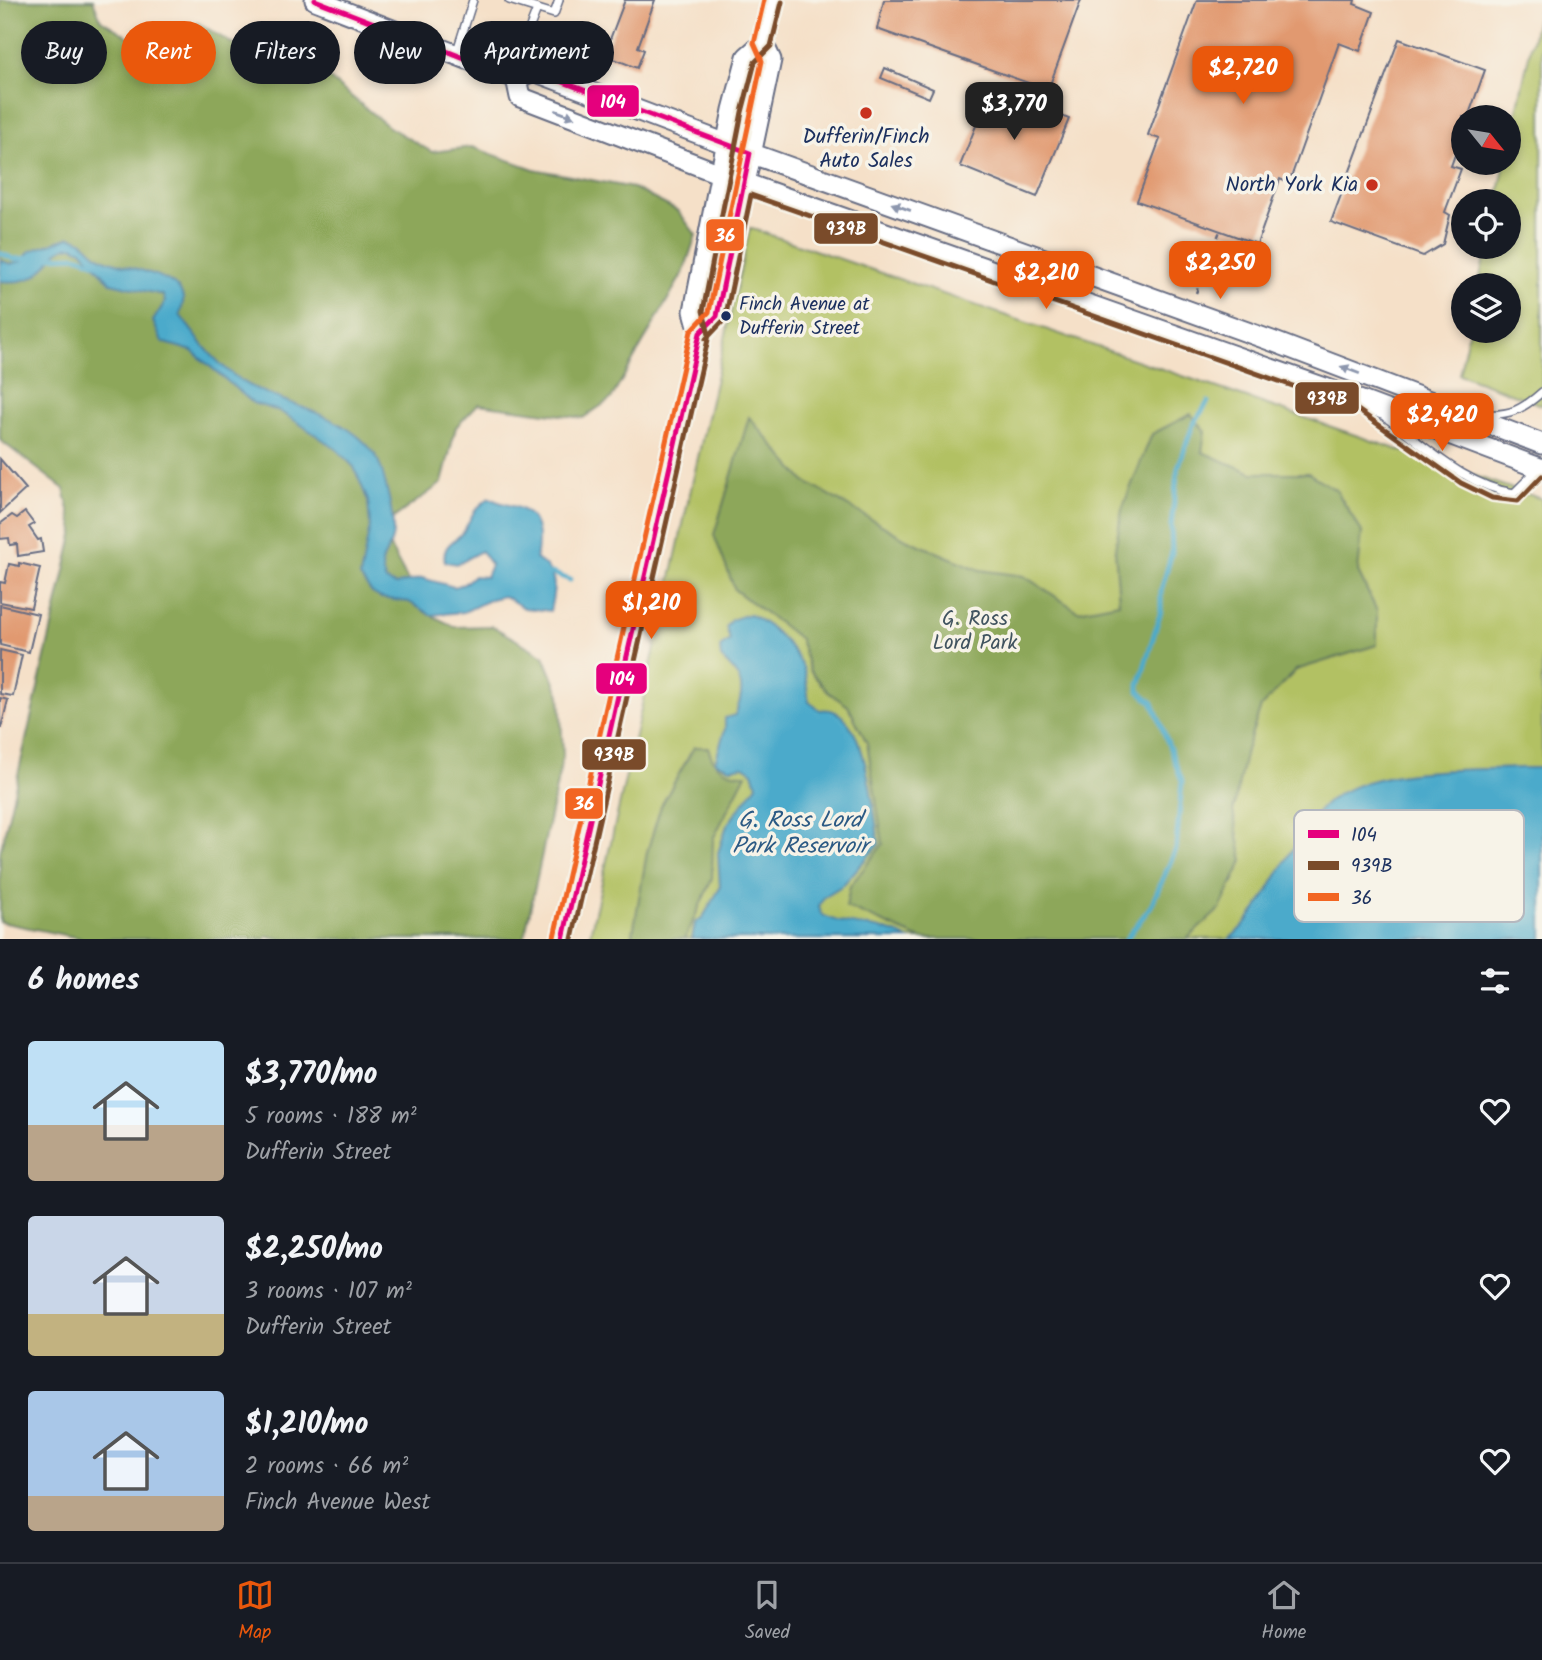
<!DOCTYPE html>
<html lang="en">
<head>
<meta charset="utf-8">
<style>
	body { margin:0; font-family:Kalam,sans-serif; background:#20242c; color:#f1f3f6; height:100vh; display:flex; flex-direction:column; font-size:26px; white-space:nowrap }
	* { box-sizing:border-box; margin:0 }
	p { font-size:23px; color:#9ea1a6 }
	.icon { flex:none; width:38px; height:38px; fill:none; stroke:currentColor; stroke-width:2; stroke-linecap:round; stroke-linejoin:round }
	.map { position:relative; height:939px; overflow:hidden }
	.details { display:flex; flex-direction:column; background:#171b24; flex:1 }
	.details>* { flex:none }
	.banner { position:absolute; left:21px; top:21px; width:700px; height:63px; display:flex; gap:14px }
	.needle { width:46px; rotate:120deg }
	.controls { position:absolute; left:1451px; top:105px; display:grid; gap:14px }
	.controls a { display:grid; place-items:center; width:70px; height:70px; border-radius:50%; background:#171b24; box-shadow:0 4px 10px #0003; font-size:35px }
	.price { position:absolute; translate:-50% -60px; padding:0 16px; border-radius:14px; background:#ea580c; color:#fff; font-size:23px; line-height:46px; filter:drop-shadow(0 2px 4px #0008) }
	.price::after { content:''; position:absolute; left:50%; top:42px; width:21px; height:16px; margin-left:-10px; background:inherit; clip-path:polygon(0 0,100% 0,50% 100%) }
	.price.on { background:#222; color:#fff }
	ul { padding:0; list-style:none }
	li { display:flex; align-items:center; gap:21px; height:175px; padding:0 28px }
	li span { display:grid; place-items:center; flex:none; width:196px; height:140px; border-radius:7px; color:#555 }
	li>.icon { margin-inline-start:auto }
	span .icon { width:84px; height:84px; fill:#fffc; stroke-width:1 }
	li b { font-size:30px }
	h2 { display:flex; justify-content:space-between; align-items:center; height:84px; padding:0 28px; font-size:30px }
	.tag { padding:0 24px; border-radius:32px; background:#171b24; box-shadow:0 4px 10px #0003; font-size:24px; line-height:63px }
	.tag.on { background:#ea580c; color:#fff }
	.tabs { display:flex; justify-content:space-around; align-items:center; height:98px; border-top:2px solid #363941; background:#171b24; font-size:19px; color:#9ea1a6 }
	.tabs a { display:grid; justify-items:center; gap:4px }
	.tabs .on { color:#ea580c }
	.map>svg:first-child { display:block }
	.green { fill:#b2c164; stroke:#667861; stroke-width:2 }
	.forest { fill:#8da75a; stroke:#546b5c; stroke-width:2 }
	.water { fill:#4caacb; stroke:#346c94; stroke-width:2 }
	.lines { fill:none; stroke-linecap:round; stroke-linejoin:round }
	.stream { stroke:#4caacb; stroke-width:5 }
	.building { fill:#e1996f }
	.service-casing { stroke:#676d83; stroke-width:10 }
	.secondary-casing { stroke:#676d83; stroke-width:23 }
	.path { stroke:#676d83; stroke-width:2.5; stroke-dasharray:5 5; stroke-linecap:butt }
	.service { stroke:#fff; stroke-width:7 }
	.secondary { stroke:#fff; stroke-width:19 }
	.bus-1-casing { stroke:#f7f3e8; stroke-width:10 }
	.bus-2-casing { stroke:#f7f3e8; stroke-width:10 }
	.bus-3-casing { stroke:#f7f3e8; stroke-width:10 }
	.bus-1 { stroke:#e5007d; stroke-width:5 }
	.bus-2 { stroke:#7a4b2a; stroke-width:5 }
	.bus-3 { stroke:#f26522; stroke-width:5 }
	.oneway { fill:#8d97ae }
	.poi-dot { fill:#c8321e; stroke:#f7f3e8; stroke-width:2.5 }
	.bus-dot { fill:#1b2f5e; stroke:#f7f3e8; stroke-width:2.5 }
	.labels { text-anchor:middle; dominant-baseline:central; stroke-width:7; stroke-linejoin:round; paint-order:stroke }
	.bus-label { font-size:19px; fill:#1b2f5e; stroke:#f7f3e8; text-anchor:start }
	.poi-label { font-size:21px; fill:#1b2f5e; stroke:#f7f3e8 }
	.park-label { font-size:21px; fill:#415460; stroke:#f7f3e8 }
	.water-label { font-size:23px; font-style:italic; fill:#2c5a84; stroke:#f7f3e8 }
	.key { fill:#f7f3e8; stroke:#b5b8bf; stroke-width:2 }
	.key-label { font-size:19px; fill:#1b2f5e }
	.line-badge { stroke:#f7f3e8; stroke-width:2.5 }
	.badge-label { font-size:19px; text-anchor:middle; font-weight:bold; fill:#fff }
</style>
</head>
<body>
<div class="map">
<svg width="1542" height="939" viewBox="0 0 1542 939">
	<rect width="100%" height="100%" fill="#f7f3e8"/>
	<filter id="ink" filterUnits="userSpaceOnUse"><feTurbulence type="fractalNoise" baseFrequency=".0143" numOctaves="2"/><feDisplacementMap in="SourceGraphic" scale="14" xChannelSelector="R" yChannelSelector="G"/><feConvolveMatrix kernelMatrix="1 2 1 2 8 2 1 2 1" color-interpolation-filters="sRGB"/></filter>
	<filter id="wash" filterUnits="userSpaceOnUse"><feTurbulence type="fractalNoise" baseFrequency=".00686" numOctaves="4" result="noise"/><feDisplacementMap in="SourceGraphic" scale="28" xChannelSelector="R" yChannelSelector="G"/><feGaussianBlur stdDeviation="1.57" result="paint"/><feColorMatrix in="noise" values="0 0 0 0 0 0 0 0 0 0 0 0 0 0 0 0 0 1.4 0 .05"/><feComposite in="paint" operator="in"/></filter>
	<g filter="url(#wash)">
		<rect width="100%" height="100%" fill="#f5e0c8"/>
		<!-- green -->
		<path class="green" d="M1541,0h1v405l-83,-31 10,-43h39v-46h-30l9,-38h21v-46h-11l8,-38h3l1,-16z
			M750,228l792,271v440h-953z"/>
		<!-- forest -->
		<path class="forest" d="M0,0h93l8,20 38,23 59,-20 45,27 38,-1 45,27 63,51 43,25 40,-5 62,22 99,19 45,23 18,24 -12,36 -73,128 -28,19 -105,-14 -22,23 -14,56 -54,39 -5,12 42,78 30,15 37,-1 52,30 16,39 3,60 -39,184h-242l-15,-3 -2,3h-181l-84,-17v-69l74,-322 -10,-42 -64,-49z
			M1191,414l14,17 -3,21 50,21h56l28,17 26,42 -4,40 19,39v34l-81,25 -35,37 -15,43 -13,61 10,50 -23,48 -33,30h-266l-75,-32 4,-21 33,-42 -16,-101 -19,-37 -20,-14 -18,-21 -10,-32 -65,-49 -21,-55 35,-118 55,64 104,59 72,30 44,6 54,35 41,-8 -4,-54 7,-40 30,-75z
			M694,747h14c5,20 18,27 38,27l-33,65 -1,40 -27,60h-53l15,-87 14,-46z"/>
		<!-- water -->
		<path class="water" d="M70,237c16,2 19,14 32,21 20,10 77,15 81,40 1,5 -2,12 -3,17 19,25 38,53 67,69 41,23 97,29 127,69 9,12 20,63 19,78 0,22 -19,24 -7,50l9,4 27,-7 32,9 10,-3 9,-8 13,1 5,-12 -10,-14 -24,13 -12,-2c-4,-20 13,-20 20,-33 9,-18 8,-18 24,-31 10,5 17,6 27,9 25,9 24,31 20,52 23,13 19,29 14,52l-26,-3 -20,-12 -13,3 -27,13 -33,3 -22,-13 -28,-4 -9,-5 -12,-16 10,-51 -2,-25 -14,-34 -18,-18 -39,-27 -18,-11 -26,-8 -61,-52 -30,-9 -9,-21 12,-19 -2,-7 -52,-12 -29,-33 -9,-4c-30,2 -19,41 -73,35v-21l10,4 12,-3 8,-10z
			M749,614c23,11 39,28 52,49 6,10 6,28 8,39l11,8c47,-8 53,102 59,134l-36,41 -19,12 -5,9 2,8c26,15 61,9 87,25h-216l3,-16 8,-6 17,-29 -2,-35 9,-28 30,-40 -4,-13 -9,-6 -14,2 -15,-6 10,-33v-11l10,-3c12,-28 7,-38 -14,-57l-1,-11 10,-7 -4,-13 5,-7z
			M1521,768h21v171h-313c27,-21 44,-58 62,-87 11,-17 22,-38 38,-51 44,-36 136,-30 192,-33z"/>
		<g class="lines">
			<!-- stream -->
			<path class="stream" d="M0,253l14,6 17,-1
				M48,257l29,-1 19,7
				M548,575l4,-2 18,7
				M1126,939l25,-33 25,-57 6,-68 -29,-78 -14,-12v-6l22,-74v-20l11,-39 -1,-26 7,-58 15,-43 15,-23"/>
		</g>
		<g id="blocks">
			<!-- building -->
			<path class="building" d="M625,0h30l-17,47 6,3 -7,18 -33,-13z
				M884,0h197l-33,90 -171,-61z
				M1197,0h158l-1,4 20,8 -14,39 -21,-8 -50,140 -9,-4 -23,65 -120,-43 23,-62 -12,-4z
				M1399,39l86,31 -17,47h-5v15l-12,34 10,3 -16,43 5,3 -7,29 -20,12 -92,-34z
				M885,68l48,21 -4,9 -48,-20z
				M991,88l78,31 -32,78 -77,-31z
				M0,459l26,30 -26,24z
				M25,512l9,12 -5,3 9,13 3,-1 2,13 -25,4 -1,-12 -7,1 -1,-7 -9,1v-15l12,-9 5,3z
				M19,563l21,5 -9,40 -31,-6v-20l5,1 4,-19 10,2z
				M0,605l38,9 -9,38 -29,-7z
				M0,650l22,5 -9,41 -13,-2z
				M0,698l8,2 -7,28h-1z"/>
		</g>
	</g>
	<g filter="url(#ink)">
		<use href="#blocks" fill-opacity="0" stroke="#676d83" stroke-width="2"/>
		<g class="lines">
			<defs>
				<path id="service" d="M509,0l45,14 5,-14
					M456,54l17,-54
					M511,75l26,-66
					M1484,414c26,2 39,-5 58,-22
					M1386,418c40,28 79,68 128,75l24,-24"/>
				<path id="secondary" d="M315,0l201,78 18,-7 216,82 522,188 270,103
					M516,78l4,19 224,86 615,217 183,69
					M700,333l17,-17 54,-256 -8,-17
					M563,939l137,-606 -6,-22 39,-201 14,-53 16,-14 10,-43"/>
			</defs>
			<!-- service casing -->
			<use href="#service" class="service-casing"/>
			<!-- secondary casing -->
			<use href="#secondary" class="secondary-casing"/>
			<!-- path -->
			<path class="path" d="M1196,293l24,-62"/>
			<!-- service -->
			<use href="#service" class="service"/>
			<!-- secondary -->
			<use href="#secondary" class="secondary"/>
			<defs>
				<path id="bus-1" d="M315,0l201,78 18,-7 216,82 -33,163 -17,17 -137,606"/>
				<path id="bus-2" d="M706,339l19,-20 26,-124 604,213 106,75 31,15 26,3 24,-25
					M572,939l137,-604 -6,-24 39,-199 13,-50 16,-16 11,-44"/>
				<path id="bus-3" d="M554,937l137,-606 18,-19 53,-251 -8,-18 10,-43"/>
			</defs>
			<!-- bus-1 casing -->
			<use href="#bus-1" class="bus-1-casing"/>
			<!-- bus-2 casing -->
			<use href="#bus-2" class="bus-2-casing"/>
			<!-- bus-3 casing -->
			<use href="#bus-3" class="bus-3-casing"/>
			<!-- bus-1 -->
			<use href="#bus-1" class="bus-1"/>
			<!-- bus-2 -->
			<use href="#bus-2" class="bus-2"/>
			<!-- bus-3 -->
			<use href="#bus-3" class="bus-3"/>
		</g>
		<!-- one-way arrows -->
		<defs><path id="oneway-solid" d="M-6-.8H1V-3.2L6.5 0L1 3.2V.8H-6Z" transform="scale(1.75)"/></defs>
		<g class="oneway">
			<use href="#oneway-solid" transform="translate(565 114) rotate(21)"/>
			<use href="#oneway-solid" transform="translate(901 207) rotate(-160)"/>
			<use href="#oneway-solid" transform="translate(1350 370) rotate(-159)"/>
		</g>
	</g>
	<!-- markers -->
	<g class="poi-dot">
		<circle cx="866" cy="113" r="7"/>
		<circle cx="1372" cy="185" r="7"/>
	</g>
	<circle class="bus-dot" cx="726" cy="316" r="6"/>
	<g class="labels">
		<!-- bus labels -->
		<g class="bus-label">
			<text x="739" y="305">Finch Avenue at<tspan x="739" dy="24">Dufferin Street</tspan></text>
		</g>
		<!-- poi labels -->
		<g class="poi-label">
			<text x="866" y="137">Dufferin/Finch<tspan x="866" dy="24">Auto Sales</tspan></text>
			<text x="1358" y="185" text-anchor="end">North York Kia</text>
		</g>
		<!-- park labels -->
		<g class="park-label">
			<text x="975" y="619">G. Ross<tspan x="975" dy="24">Lord Park</tspan></text>
		</g>
		<!-- water labels -->
		<g class="water-label">
			<text x="800" y="821">G. Ross Lord<tspan x="800" dy="26">Park Reservoir</tspan></text>
		</g>
	</g>
	<!-- legend -->
	<rect x="1294" y="810" width="230" height="112" rx="10" class="key"/>
	<rect x="1308" y="830" width="31" height="8" fill="#e5007d"/>
	<rect x="1308" y="861" width="31" height="9" fill="#7a4b2a"/>
	<rect x="1308" y="893" width="31" height="8" fill="#f26522"/>
	<g class="key-label">
		<text x="1351" y="841">104</text>
		<text x="1351" y="872">939B</text>
		<text x="1351" y="904">36</text>
	</g>
	<g class="line-badge">
		<rect x="586" y="84" width="54" height="34" rx="7" fill="#e5007d"/>
		<rect x="813" y="212" width="66" height="33" rx="7" fill="#7a4b2a"/>
		<rect x="705" y="218" width="40" height="34" rx="7" fill="#f26522"/>
		<rect x="1294" y="381" width="66" height="34" rx="7" fill="#7a4b2a"/>
		<rect x="595" y="662" width="53" height="33" rx="7" fill="#e5007d"/>
		<rect x="581" y="738" width="66" height="33" rx="7" fill="#7a4b2a"/>
		<rect x="564" y="787" width="40" height="33" rx="7" fill="#f26522"/>
	</g>
	<g class="badge-label">
		<text x="613" y="108">104</text>
		<text x="846" y="235">939B</text>
		<text x="725" y="242">36</text>
		<text x="1327" y="405">939B</text>
		<text x="622" y="685">104</text>
		<text x="614" y="761">939B</text>
		<text x="584" y="810">36</text>
	</g>
</svg>
<div class="controls">
<a><svg class="needle" viewBox="-14 -14 28 28"><path d="M0-13l5 13h-10z" fill="#e53935"/><path d="M0 13l5-13h-10z" fill="#9ea1a6"/></svg></a>
<a><svg class="icon" aria-label="locate" viewBox="0 0 24 24"><circle cx="12" cy="12" r="6"/><path d="M12 2v4M12 18v4M2 12h4M18 12h4"/></svg></a>
<a><svg class="icon" aria-label="layers" viewBox="0 0 24 24"><path d="M12 4l9 5-9 5-9-5zM3 14l9 5 9-5"/></svg></a>
</div>
<b class="price" style="left:1243px;top:106px">$2,720</b>
<b class="price on" style="left:1014px;top:142px">$3,770</b>
<b class="price" style="left:1220px;top:301px">$2,250</b>
<b class="price" style="left:1046px;top:311px">$2,210</b>
<b class="price" style="left:1442px;top:453px">$2,420</b>
<b class="price" style="left:651px;top:641px">$1,210</b>
<div class="banner">
<a class="tag">Buy</a>
<a class="tag on">Rent</a>
<a class="tag">Filters</a>
<a class="tag">New</a>
<a class="tag">Apartment</a>
</div>
</div>
<section class="details">
<h2>6 homes<svg class="icon" aria-label="filters" viewBox="0 0 24 24"><path d="M4 7h16M4 17h16"/><circle cx="9" cy="7" r="2"/><circle cx="15" cy="17" r="2"/></svg></h2>
<ul>
<li><span style="background:linear-gradient(#bfe0f5 60%,#b9a48a 0)"><svg class="icon" aria-label="home" viewBox="0 0 24 24"><path d="M3 11l9-7 9 7M6 9v11h12V9"/></svg></span><div><b>$3,770/mo</b><p>5 rooms · 188 m²</p><p>Dufferin Street</p></div><svg class="icon" aria-label="heart" viewBox="0 0 24 24"><path d="M12 20l-8-8c-3-5 5-10 8-4 3-6 11-1 8 4z"/></svg></li>
<li><span style="background:linear-gradient(#c9d6e8 70%,#c2b280 0)"><svg class="icon" aria-label="home" viewBox="0 0 24 24"><path d="M3 11l9-7 9 7M6 9v11h12V9"/></svg></span><div><b>$2,250/mo</b><p>3 rooms · 107 m²</p><p>Dufferin Street</p></div><svg class="icon" aria-label="heart" viewBox="0 0 24 24"><path d="M12 20l-8-8c-3-5 5-10 8-4 3-6 11-1 8 4z"/></svg></li>
<li><span style="background:linear-gradient(#a9c7e8 75%,#b9a48a 0)"><svg class="icon" aria-label="home" viewBox="0 0 24 24"><path d="M3 11l9-7 9 7M6 9v11h12V9"/></svg></span><div><b>$1,210/mo</b><p>2 rooms · 66 m²</p><p>Finch Avenue West</p></div><svg class="icon" aria-label="heart" viewBox="0 0 24 24"><path d="M12 20l-8-8c-3-5 5-10 8-4 3-6 11-1 8 4z"/></svg></li>
</ul>
</section>
<nav class="tabs">
<a class="on"><svg class="icon" aria-label="map" viewBox="0 0 24 24"><path d="M3 6l6-2 6 2 6-2v14l-6 2-6-2-6 2zM9 4v14M15 6v14"/></svg>Map</a>
<a><svg class="icon" aria-label="saved" viewBox="0 0 24 24"><path d="M7 4h10v16l-5-4-5 4z"/></svg>Saved</a>
<a><svg class="icon" aria-label="home" viewBox="0 0 24 24"><path d="M3 11l9-7 9 7M6 9v11h12V9"/></svg>Home</a>
</nav>
</body>
</html>
